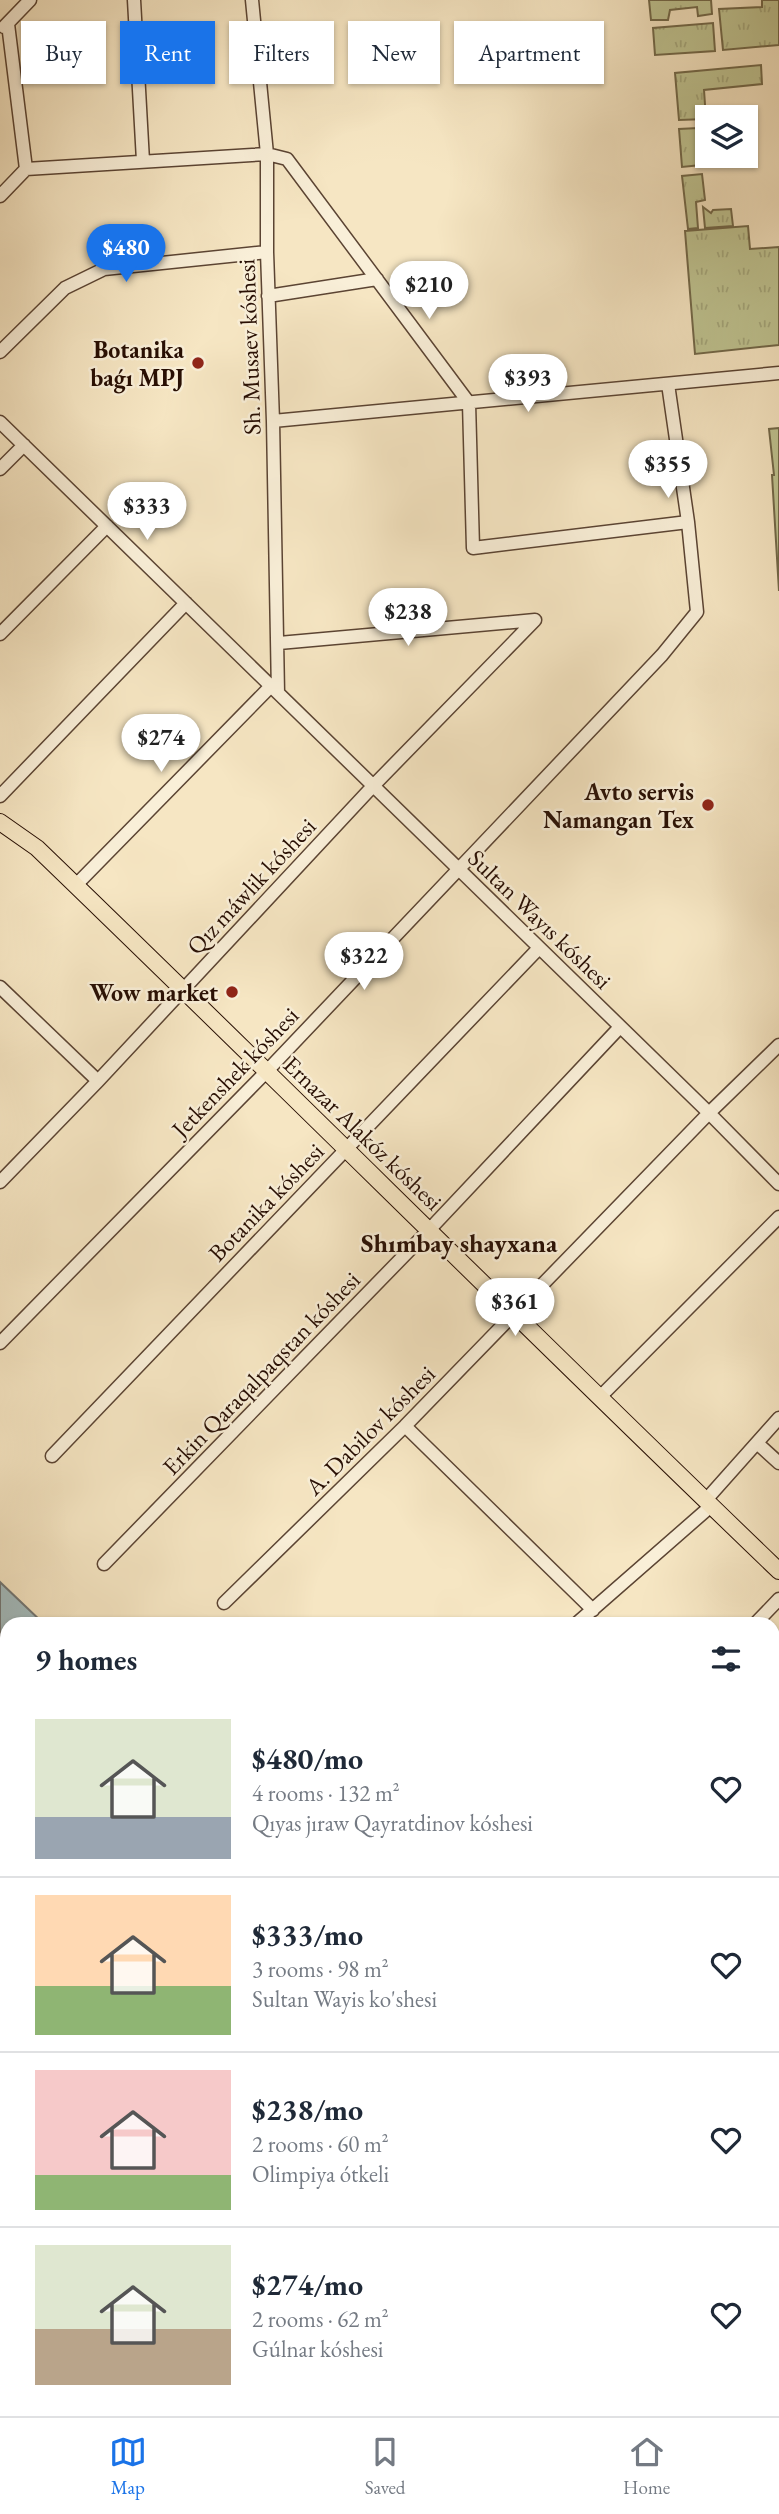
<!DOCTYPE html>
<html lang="en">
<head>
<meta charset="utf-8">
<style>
	body { margin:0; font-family:"EB Garamond",serif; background:#f6f6f7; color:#1f2937; height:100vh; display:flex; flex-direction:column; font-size:26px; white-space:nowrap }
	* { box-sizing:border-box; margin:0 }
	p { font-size:23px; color:#747a83 }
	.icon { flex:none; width:38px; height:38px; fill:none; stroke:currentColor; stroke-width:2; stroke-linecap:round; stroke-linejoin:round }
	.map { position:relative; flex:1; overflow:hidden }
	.details { position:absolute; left:0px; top:1617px; width:780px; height:800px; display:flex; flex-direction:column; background:#fff; border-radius:21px 21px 0 0; box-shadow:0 2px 5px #0004 }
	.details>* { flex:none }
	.guide { position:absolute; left:21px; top:21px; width:738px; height:63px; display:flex; gap:14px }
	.fabs { position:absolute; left:695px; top:105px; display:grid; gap:14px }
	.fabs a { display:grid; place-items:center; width:63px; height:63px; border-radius:0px; background:#fff; box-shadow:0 2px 5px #0004; font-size:35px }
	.price { position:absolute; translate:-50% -60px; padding:0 16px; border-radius:24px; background:#fff; color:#222; font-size:23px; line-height:46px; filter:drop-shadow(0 2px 4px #0008) }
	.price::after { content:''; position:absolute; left:50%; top:42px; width:21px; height:16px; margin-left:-10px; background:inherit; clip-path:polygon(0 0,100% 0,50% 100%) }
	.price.active { background:#1a73e8; color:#fff }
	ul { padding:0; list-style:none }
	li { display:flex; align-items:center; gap:21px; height:175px; padding:0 35px }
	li+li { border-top:2px solid #e0e1e3 }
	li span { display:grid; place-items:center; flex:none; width:196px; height:140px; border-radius:0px; color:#555 }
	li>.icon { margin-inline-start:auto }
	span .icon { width:84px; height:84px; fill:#fffc; stroke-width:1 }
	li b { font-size:30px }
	h2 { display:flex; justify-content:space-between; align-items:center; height:84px; padding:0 35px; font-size:30px }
	.pill { padding:0 24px; border-radius:0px; background:#fff; box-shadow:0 2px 5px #0004; font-size:24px; line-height:63px }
	.pill.active { background:#1a73e8; color:#fff }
	.tabs { display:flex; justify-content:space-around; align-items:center; height:98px; border-top:2px solid #e0e1e3; background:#fff; font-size:19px; color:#747a83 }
	.tabs a { display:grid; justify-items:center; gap:4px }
	.tabs .active { color:#1a73e8 }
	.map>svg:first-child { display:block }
	.grass { fill:url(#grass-tufts); stroke:#73694a; stroke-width:2 }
	.pitch { fill:#bfc492; stroke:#73694a; stroke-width:2 }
	.water { fill:#a3bcbf; stroke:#717674; stroke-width:2 }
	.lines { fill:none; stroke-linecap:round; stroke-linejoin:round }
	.stream { stroke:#717674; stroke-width:2.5 }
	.minor-casing { stroke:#5b4433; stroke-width:15 }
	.major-casing { stroke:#270e03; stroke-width:18 }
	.minor { stroke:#f9efd8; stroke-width:12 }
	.major { stroke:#f6e6c3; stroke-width:16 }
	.poi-dot { fill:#8f2418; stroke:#f9efd8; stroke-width:2.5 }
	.labels { text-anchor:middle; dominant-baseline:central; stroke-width:5; stroke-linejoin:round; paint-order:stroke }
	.street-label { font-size:24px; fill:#270e03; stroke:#f9efd8 }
	.poi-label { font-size:24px; font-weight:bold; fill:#270e03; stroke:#f9efd8; text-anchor:end }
	.neighbourhood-label { font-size:26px; font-weight:bold; fill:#270e03; stroke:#f9efd8 }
</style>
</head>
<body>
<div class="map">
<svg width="779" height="2416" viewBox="0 0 779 2416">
	<defs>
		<pattern id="grass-tufts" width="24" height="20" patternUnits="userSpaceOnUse" patternTransform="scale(1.75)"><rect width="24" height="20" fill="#bfc492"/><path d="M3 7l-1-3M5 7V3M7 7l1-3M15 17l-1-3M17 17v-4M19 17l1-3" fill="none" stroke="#a4a77c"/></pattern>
	</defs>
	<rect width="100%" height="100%" fill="#f6e6c3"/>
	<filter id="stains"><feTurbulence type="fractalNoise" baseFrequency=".00286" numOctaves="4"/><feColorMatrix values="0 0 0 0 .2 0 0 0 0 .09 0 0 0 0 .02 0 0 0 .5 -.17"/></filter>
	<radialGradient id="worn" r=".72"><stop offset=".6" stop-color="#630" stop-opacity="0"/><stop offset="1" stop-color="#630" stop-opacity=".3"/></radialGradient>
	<!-- grass -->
	<path class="grass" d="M649,0h62l1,14 -14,2 -1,-9 -27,3 -2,10h-17z
		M762,0h17v45l-56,5 -4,-41 43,-2z
		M713,23l2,28 -60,4 -2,-27z
		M761,65l1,19 -58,6 2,29 -27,1 -4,-47z
		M698,128l3,37 -19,2 -3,-38z
		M702,174l3,26 -9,2 2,26 -10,1 -6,-53z
		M703,207l8,6 2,-3 18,-1 2,17 -28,2z
		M748,226l2,23 29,-2v98l-84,9 -10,-123z
		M779,428v163l-7,-116h2l-5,-46z
		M118,2410h44l1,4 -4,2 -39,-1z
		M211,2410h79l1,6h-80z"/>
	<!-- pitch -->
	<path class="pitch" d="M0,2340h7v62l-7,1z"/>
	<!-- water -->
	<path class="water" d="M0,1582l44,42h-37v123l-7,-7z
		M774,2339l5,5v72h-112l-7,-6h114z"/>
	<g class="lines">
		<!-- stream -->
		<path class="stream" d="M305,2410l1,6"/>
		<defs>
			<path id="minor" d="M134,0l9,161
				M252,0l15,154v98l6,169 5,272
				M8,24l18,145
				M4,27l26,-27
				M0,196l26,-27 241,-15 20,5 182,244 4,145 215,-26
				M268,296l109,-17
				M0,352l65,-64 39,-19 163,-17
				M273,421l506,-48
				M0,422l709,691 70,71
				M0,469l24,-24
				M0,634l107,-108
				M279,643l256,-23
				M0,796l186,-193
				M76,885l195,-199
				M0,987l98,94
				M0,1182l98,-101 275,-295 162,-166
				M0,1343l267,-272 395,-416 35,-43 -9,-90 -20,-138
				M599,1398l180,-181
				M405,1426l188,184
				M757,1443l22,20
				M52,1456l487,-508
				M705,1501l74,-83
				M104,1564l326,-335 190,-202
				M224,1603l181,-177 304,-313 70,-68
				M576,1624l135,-118
				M755,1624l24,-25
				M774,1758l5,-6
				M0,1788l7,7
				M774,1925l5,-6
				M774,2092l5,-5
				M774,2247l5,-6
				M774,2303l5,5
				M774,2324l5,5
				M320,2410l1,6
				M647,2410l6,6"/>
			<path id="major" d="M0,822l37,26c249,240 493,484 742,723"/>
		</defs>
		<!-- minor casing -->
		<use href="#minor" class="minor-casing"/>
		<!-- major casing -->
		<use href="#major" class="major-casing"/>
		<!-- minor -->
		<use href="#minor" class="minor"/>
		<!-- major -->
		<use href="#major" class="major"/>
	</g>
	<!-- markers -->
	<g class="poi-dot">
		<circle cx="198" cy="363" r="7"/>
		<circle cx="708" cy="805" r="7"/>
		<circle cx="232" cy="992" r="7"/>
	</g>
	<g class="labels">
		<!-- street labels -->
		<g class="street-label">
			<text transform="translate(249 347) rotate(-92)">Sh. Musaev kóshesi</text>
			<text transform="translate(251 886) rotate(-47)">Qız máwlik kóshesi</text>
			<text transform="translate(540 919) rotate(44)">Sultan Wayıs kóshesi</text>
			<text transform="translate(235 1072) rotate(-46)">Jetkenshek kóshesi</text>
			<text transform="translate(363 1133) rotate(44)">Ernazar Alakóz kóshesi</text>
			<text transform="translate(266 1202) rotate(-46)">Botanika kóshesi</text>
			<text transform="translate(261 1373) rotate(-46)">Erkin Qaraqalpaqstan kóshesi</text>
			<text transform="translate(370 1430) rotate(-45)">A. Dabilov kóshesi</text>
		</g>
		<!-- poi labels -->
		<g class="poi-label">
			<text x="184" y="349">Botanika<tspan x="184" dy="28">baǵı MPJ</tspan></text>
			<text x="694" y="791">Avto servis<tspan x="694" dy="28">Namangan Tex</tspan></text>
			<text x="218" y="992">Wow market</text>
		</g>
		<!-- neighbourhood labels -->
		<g class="neighbourhood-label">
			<text x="459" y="1243">Shımbay shayxana</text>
		</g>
	</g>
	<rect width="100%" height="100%" filter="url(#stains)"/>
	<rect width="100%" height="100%" fill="url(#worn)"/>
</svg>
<div class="fabs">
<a><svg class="icon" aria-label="layers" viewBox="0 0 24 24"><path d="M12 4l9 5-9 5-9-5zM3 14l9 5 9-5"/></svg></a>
</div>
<b class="price active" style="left:126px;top:284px">$480</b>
<b class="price" style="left:429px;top:321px">$210</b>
<b class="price" style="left:528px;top:414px">$393</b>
<b class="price" style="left:668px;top:500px">$355</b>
<b class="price" style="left:147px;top:542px">$333</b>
<b class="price" style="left:408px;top:648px">$238</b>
<b class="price" style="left:161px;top:774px">$274</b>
<b class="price" style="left:364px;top:992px">$322</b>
<b class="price" style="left:515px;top:1338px">$361</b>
<div class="guide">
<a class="pill">Buy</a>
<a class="pill active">Rent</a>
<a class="pill">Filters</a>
<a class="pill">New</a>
<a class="pill">Apartment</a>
</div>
<section class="details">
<h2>9 homes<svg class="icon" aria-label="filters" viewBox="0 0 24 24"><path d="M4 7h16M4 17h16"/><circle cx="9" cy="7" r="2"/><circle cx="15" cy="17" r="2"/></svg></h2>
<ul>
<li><span style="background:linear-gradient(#dfe7d0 70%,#9aa5b1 0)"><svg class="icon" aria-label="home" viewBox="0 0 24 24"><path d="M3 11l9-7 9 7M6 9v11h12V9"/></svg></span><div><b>$480/mo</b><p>4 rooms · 132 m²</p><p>Qıyas jıraw Qayratdinov kóshesi</p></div><svg class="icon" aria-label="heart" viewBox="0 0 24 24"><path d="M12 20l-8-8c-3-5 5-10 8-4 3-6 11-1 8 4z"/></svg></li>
<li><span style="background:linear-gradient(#ffd9b3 65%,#8fb573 0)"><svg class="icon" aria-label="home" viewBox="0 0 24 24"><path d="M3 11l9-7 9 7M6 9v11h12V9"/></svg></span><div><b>$333/mo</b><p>3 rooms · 98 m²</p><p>Sultan Wayis ko'shesi</p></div><svg class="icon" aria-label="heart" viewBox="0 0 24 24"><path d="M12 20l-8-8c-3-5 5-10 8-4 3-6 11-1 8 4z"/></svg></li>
<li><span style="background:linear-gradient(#f6c9c9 75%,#8fb573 0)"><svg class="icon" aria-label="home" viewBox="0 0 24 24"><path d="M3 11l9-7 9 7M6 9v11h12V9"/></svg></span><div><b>$238/mo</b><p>2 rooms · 60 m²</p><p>Olimpiya ótkeli</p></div><svg class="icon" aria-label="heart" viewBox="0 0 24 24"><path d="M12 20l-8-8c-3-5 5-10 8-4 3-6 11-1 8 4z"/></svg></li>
<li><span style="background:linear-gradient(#dfe7d0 60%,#b9a48a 0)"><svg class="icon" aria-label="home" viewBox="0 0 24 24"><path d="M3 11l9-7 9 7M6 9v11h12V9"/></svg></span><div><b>$274/mo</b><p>2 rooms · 62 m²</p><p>Gúlnar kóshesi</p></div><svg class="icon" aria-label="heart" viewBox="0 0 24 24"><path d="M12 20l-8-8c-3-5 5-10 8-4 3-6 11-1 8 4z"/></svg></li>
</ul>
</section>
</div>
<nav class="tabs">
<a class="active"><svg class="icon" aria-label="map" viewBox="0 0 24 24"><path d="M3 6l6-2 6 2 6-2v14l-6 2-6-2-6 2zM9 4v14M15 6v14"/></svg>Map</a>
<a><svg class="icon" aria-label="saved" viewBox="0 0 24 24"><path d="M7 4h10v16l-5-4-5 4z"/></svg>Saved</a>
<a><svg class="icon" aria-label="home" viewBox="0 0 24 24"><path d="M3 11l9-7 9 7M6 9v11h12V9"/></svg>Home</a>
</nav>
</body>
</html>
